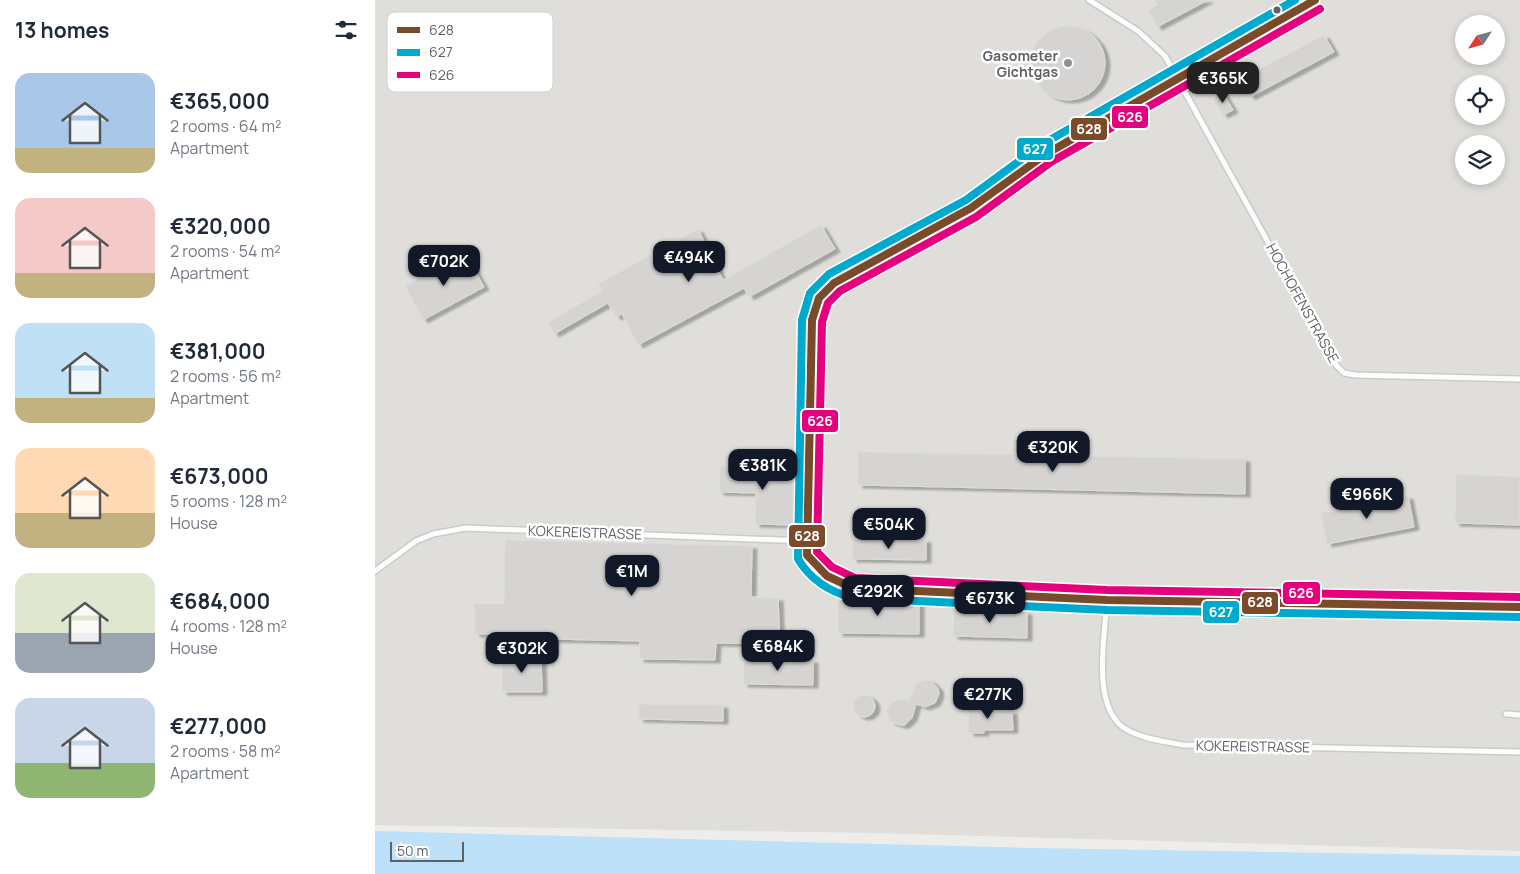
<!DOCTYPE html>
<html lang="en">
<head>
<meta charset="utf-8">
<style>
	body { margin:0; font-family:Manrope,sans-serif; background:#f2f2f3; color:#1f2937; height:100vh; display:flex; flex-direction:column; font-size:19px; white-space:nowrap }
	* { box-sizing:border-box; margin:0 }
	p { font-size:16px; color:#747a83 }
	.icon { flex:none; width:28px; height:28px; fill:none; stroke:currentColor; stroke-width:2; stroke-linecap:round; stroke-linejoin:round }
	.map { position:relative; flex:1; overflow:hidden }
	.panel { display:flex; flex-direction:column; background:#fff; width:375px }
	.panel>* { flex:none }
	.needle { width:32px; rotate:234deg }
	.fabs { position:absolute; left:1080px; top:15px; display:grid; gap:10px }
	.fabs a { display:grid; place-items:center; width:50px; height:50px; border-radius:50%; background:#fff; box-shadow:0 2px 8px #0003; font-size:25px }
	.scale { position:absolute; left:15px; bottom:12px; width:74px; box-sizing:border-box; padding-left:5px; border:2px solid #5d6268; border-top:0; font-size:14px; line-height:18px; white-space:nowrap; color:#5d6268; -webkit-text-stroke:4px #fff; paint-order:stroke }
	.price { position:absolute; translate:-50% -42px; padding:0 11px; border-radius:10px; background:#111827; color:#fff; font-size:16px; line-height:32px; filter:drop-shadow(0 1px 2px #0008) }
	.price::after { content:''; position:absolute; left:50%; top:30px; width:15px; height:11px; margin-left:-8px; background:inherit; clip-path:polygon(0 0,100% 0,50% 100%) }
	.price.on { background:#222; color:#fff }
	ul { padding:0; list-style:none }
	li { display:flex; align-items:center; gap:15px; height:125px; padding:0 15px }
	li span { display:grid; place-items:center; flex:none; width:140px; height:100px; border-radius:15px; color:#555 }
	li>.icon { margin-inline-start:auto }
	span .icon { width:60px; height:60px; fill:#fffc; stroke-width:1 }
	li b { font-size:21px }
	h2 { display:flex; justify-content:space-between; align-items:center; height:60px; padding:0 15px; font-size:21px }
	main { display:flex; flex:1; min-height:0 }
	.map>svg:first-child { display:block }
	.industrial { fill:#dfdeda; fill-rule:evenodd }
	.water { fill:#bde1f8 }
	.building { fill:#d5d4d2; stroke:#dedcd8; filter:url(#shadow) }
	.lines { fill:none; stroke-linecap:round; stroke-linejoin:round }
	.service-casing { stroke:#cbcbcb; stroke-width:8 }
	.service { stroke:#fcfcfc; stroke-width:5 }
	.bus-1-casing { stroke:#fff; stroke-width:11 }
	.bus-2-casing { stroke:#fff; stroke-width:11 }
	.bus-3-casing { stroke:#fff; stroke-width:11 }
	.bus-1 { stroke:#7a4b2a; stroke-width:8 }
	.bus-2 { stroke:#00a9ce; stroke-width:8 }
	.bus-3 { stroke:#e5007d; stroke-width:8 }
	.bus-dot { fill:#5d6268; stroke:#fff; stroke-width:2 }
	.poi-dot { fill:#909395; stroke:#fff; stroke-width:2 }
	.labels { text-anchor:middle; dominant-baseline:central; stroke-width:5; stroke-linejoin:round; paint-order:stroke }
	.poi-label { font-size:14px; font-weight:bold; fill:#5d6268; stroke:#fff; text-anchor:end }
	.street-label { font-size:14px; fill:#5d6268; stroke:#fff }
	.key { fill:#fff; stroke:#ced0d2; stroke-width:1 }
	.key-label { font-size:14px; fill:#5d6268 }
	.line-badge { stroke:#fff; stroke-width:2 }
	.badge-label { font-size:14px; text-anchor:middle; font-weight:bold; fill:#fff }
</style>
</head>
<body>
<main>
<section class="panel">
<h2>13 homes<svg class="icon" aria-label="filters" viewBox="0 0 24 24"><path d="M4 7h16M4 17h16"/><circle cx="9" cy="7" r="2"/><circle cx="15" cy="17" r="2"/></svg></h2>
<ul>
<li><span style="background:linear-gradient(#a9c7e8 75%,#c2b280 0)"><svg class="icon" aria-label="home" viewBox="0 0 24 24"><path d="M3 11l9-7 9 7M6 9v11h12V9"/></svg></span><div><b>€365,000</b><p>2 rooms · 64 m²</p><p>Apartment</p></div></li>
<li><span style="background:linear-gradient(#f6c9c9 75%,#c2b280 0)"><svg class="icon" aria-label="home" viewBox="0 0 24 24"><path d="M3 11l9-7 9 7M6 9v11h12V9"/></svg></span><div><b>€320,000</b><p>2 rooms · 54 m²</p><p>Apartment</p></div></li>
<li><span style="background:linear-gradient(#bfe0f5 75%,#c2b280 0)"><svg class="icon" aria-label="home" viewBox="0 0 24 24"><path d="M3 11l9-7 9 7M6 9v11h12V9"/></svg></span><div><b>€381,000</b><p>2 rooms · 56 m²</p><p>Apartment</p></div></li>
<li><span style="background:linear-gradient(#ffd9b3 65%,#c2b280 0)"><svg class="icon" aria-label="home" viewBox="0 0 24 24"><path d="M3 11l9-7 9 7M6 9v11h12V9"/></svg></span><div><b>€673,000</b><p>5 rooms · 128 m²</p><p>House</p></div></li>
<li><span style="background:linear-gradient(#dfe7d0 60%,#9aa5b1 0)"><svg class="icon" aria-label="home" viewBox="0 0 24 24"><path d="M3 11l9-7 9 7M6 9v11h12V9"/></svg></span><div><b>€684,000</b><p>4 rooms · 128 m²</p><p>House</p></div></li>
<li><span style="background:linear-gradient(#c9d6e8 65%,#8fb573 0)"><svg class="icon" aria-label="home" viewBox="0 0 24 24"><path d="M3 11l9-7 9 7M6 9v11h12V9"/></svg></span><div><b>€277,000</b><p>2 rooms · 58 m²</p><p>Apartment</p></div></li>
</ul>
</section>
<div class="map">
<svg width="1145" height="874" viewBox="0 0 1145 874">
	<defs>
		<filter id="shadow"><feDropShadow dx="5" dy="3" stdDeviation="1" flood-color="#0004"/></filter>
	</defs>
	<rect width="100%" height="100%" fill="#eeede9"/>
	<!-- industrial -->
	<path class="industrial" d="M0,0h1145v851l-645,-18 -500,-8zM1089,24h32v32h-32zM1089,84h32v32h-32zM1089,144h32v32h-32z"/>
	<!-- water -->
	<path class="water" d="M0,831l659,17 486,8v18h-1145z"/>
	<!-- building -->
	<path class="building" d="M780,0h53l-51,27 -9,-17 9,-5z
		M656 63a37 37 0 1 1 74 0a37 37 0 1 1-74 0Z
		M949,35l10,17 -84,45 -9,-18z
		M848,93l10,17 -10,5 -10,-16z
		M446,225l14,24 -86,48 -5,-9 -106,57 -16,-31 -6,3 -8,-14 -54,31 -6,-12 54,-31 -4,-7 100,-55 25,51z
		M90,253l19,34 -61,33 -18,-34z
		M483,452l387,7v35l-387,-9z
		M345,466l73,1v58l-38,-1 1,-31 -37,-1z
		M1081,474l64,3v48l-65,-2z
		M1033,496l6,31 -87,17 -6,-31z
		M478,539l73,1v20l-74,-1z
		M130,540l247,6 -1,51 27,1 2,46 -64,-1 -1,17 -76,-1 1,-18 -137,-3v-4h-28l-1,-30h30z
		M463,600l81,1v33l-81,-1z
		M579,610l73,2v26l-74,-2z
		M127,655h39l1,37h-40z
		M369,659l69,1v25l-70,-1z
		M550,680l6,1 7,7 1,6 -4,9 -10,4 -9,-3 -4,14 -7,7h-5l-9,-3 -5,-12 5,-7 9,-4 9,2 7,-17z
		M478 706a11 11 0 1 1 22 0a11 11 0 1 1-22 0Z
		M264,704l84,1v16l-84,-2z
		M593,705h15v6h29l1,19h-29v3h-15z"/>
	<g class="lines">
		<defs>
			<path id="service" d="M714,0l49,31 27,25 171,309 8,8 11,2 165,4
				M940,0l-269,154 -75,54 -137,75 -15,15 -7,22 -5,235c11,18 26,26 46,33l254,12 413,7
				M0,571l41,-30 17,-7 33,-6 340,13
				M732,600c-2,35 -16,105 17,128 17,11 40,13 59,17l337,7
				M1131,714l14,1"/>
		</defs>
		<!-- service casing -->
		<use href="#service" class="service-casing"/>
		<!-- service -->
		<use href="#service" class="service"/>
		<defs>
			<path id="bus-1" d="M940,0l-269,154 -75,54 -137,75 -15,15 -7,22 -5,235 20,21 26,12 254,12 413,7"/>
			<path id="bus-2" d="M920,0l-254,145 -75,55 -137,74 -19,19 -8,27 -4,239c12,20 32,33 55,39l254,12 413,7"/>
			<path id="bus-3" d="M945,9l-269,153 -75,55 -136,74 -12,12 -6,19 -5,230 15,15 23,11 252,12 413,7"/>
		</defs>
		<!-- bus-1 casing -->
		<use href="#bus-1" class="bus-1-casing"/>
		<!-- bus-2 casing -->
		<use href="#bus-2" class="bus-2-casing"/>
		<!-- bus-3 casing -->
		<use href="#bus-3" class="bus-3-casing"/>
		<!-- bus-1 -->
		<use href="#bus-1" class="bus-1"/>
		<!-- bus-2 -->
		<use href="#bus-2" class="bus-2"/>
		<!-- bus-3 -->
		<use href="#bus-3" class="bus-3"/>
	</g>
	<!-- markers -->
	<circle class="bus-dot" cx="902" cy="10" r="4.5"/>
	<circle class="poi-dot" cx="693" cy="63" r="5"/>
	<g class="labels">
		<!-- poi labels -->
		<g class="poi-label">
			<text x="683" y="55">Gasometer<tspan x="683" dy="16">Gichtgas</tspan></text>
		</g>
		<!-- street labels -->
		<g class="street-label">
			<text transform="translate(928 303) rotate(61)">HOCHOFENSTRASSE</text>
			<text transform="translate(210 532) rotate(2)">KOKEREISTRASSE</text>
			<text transform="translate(878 746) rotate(1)">KOKEREISTRASSE</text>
		</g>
	</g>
	<!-- legend -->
	<rect x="12" y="12" width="166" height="80" rx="8" class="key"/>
	<rect x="22" y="27" width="23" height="6" fill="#7a4b2a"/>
	<rect x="22" y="49" width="23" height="7" fill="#00a9ce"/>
	<rect x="22" y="72" width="23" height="6" fill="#e5007d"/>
	<g class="key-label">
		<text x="54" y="35">628</text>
		<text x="54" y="57">627</text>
		<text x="54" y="80">626</text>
	</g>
	<g class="line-badge">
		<rect x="736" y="105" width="38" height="24" rx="5" fill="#e5007d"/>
		<rect x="695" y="117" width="38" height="24" rx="5" fill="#7a4b2a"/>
		<rect x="641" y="137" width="38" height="24" rx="5" fill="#00a9ce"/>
		<rect x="426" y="409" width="38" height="24" rx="5" fill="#e5007d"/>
		<rect x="413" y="524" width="38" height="24" rx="5" fill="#7a4b2a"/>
		<rect x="907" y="581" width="39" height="24" rx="5" fill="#e5007d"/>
		<rect x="866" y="591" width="38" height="24" rx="5" fill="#7a4b2a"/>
		<rect x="827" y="600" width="38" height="24" rx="5" fill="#00a9ce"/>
	</g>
	<g class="badge-label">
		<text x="755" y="122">626</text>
		<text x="714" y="134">628</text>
		<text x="660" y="154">627</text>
		<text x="445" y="426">626</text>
		<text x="432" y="541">628</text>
		<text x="926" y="598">626</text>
		<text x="885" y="607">628</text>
		<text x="846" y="617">627</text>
	</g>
</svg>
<div class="fabs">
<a><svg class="needle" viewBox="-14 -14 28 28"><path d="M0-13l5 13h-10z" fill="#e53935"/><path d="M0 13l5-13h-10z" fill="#747a83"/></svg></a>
<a><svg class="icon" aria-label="locate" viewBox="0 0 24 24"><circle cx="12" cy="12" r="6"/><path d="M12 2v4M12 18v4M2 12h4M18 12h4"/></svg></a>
<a><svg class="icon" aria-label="layers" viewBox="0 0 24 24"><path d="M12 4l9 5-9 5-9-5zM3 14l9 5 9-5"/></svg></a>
</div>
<div class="scale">50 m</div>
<b class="price on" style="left:848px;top:104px">€365K</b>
<b class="price" style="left:314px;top:283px">€494K</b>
<b class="price" style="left:69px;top:287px">€702K</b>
<b class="price" style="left:678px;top:473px">€320K</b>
<b class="price" style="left:388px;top:491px">€381K</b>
<b class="price" style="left:992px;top:520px">€966K</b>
<b class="price" style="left:514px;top:550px">€504K</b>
<b class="price" style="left:257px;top:597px">€1M</b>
<b class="price" style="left:503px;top:617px">€292K</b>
<b class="price" style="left:615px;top:624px">€673K</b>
<b class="price" style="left:403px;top:672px">€684K</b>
<b class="price" style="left:147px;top:674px">€302K</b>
<b class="price" style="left:613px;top:720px">€277K</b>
</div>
</main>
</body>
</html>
